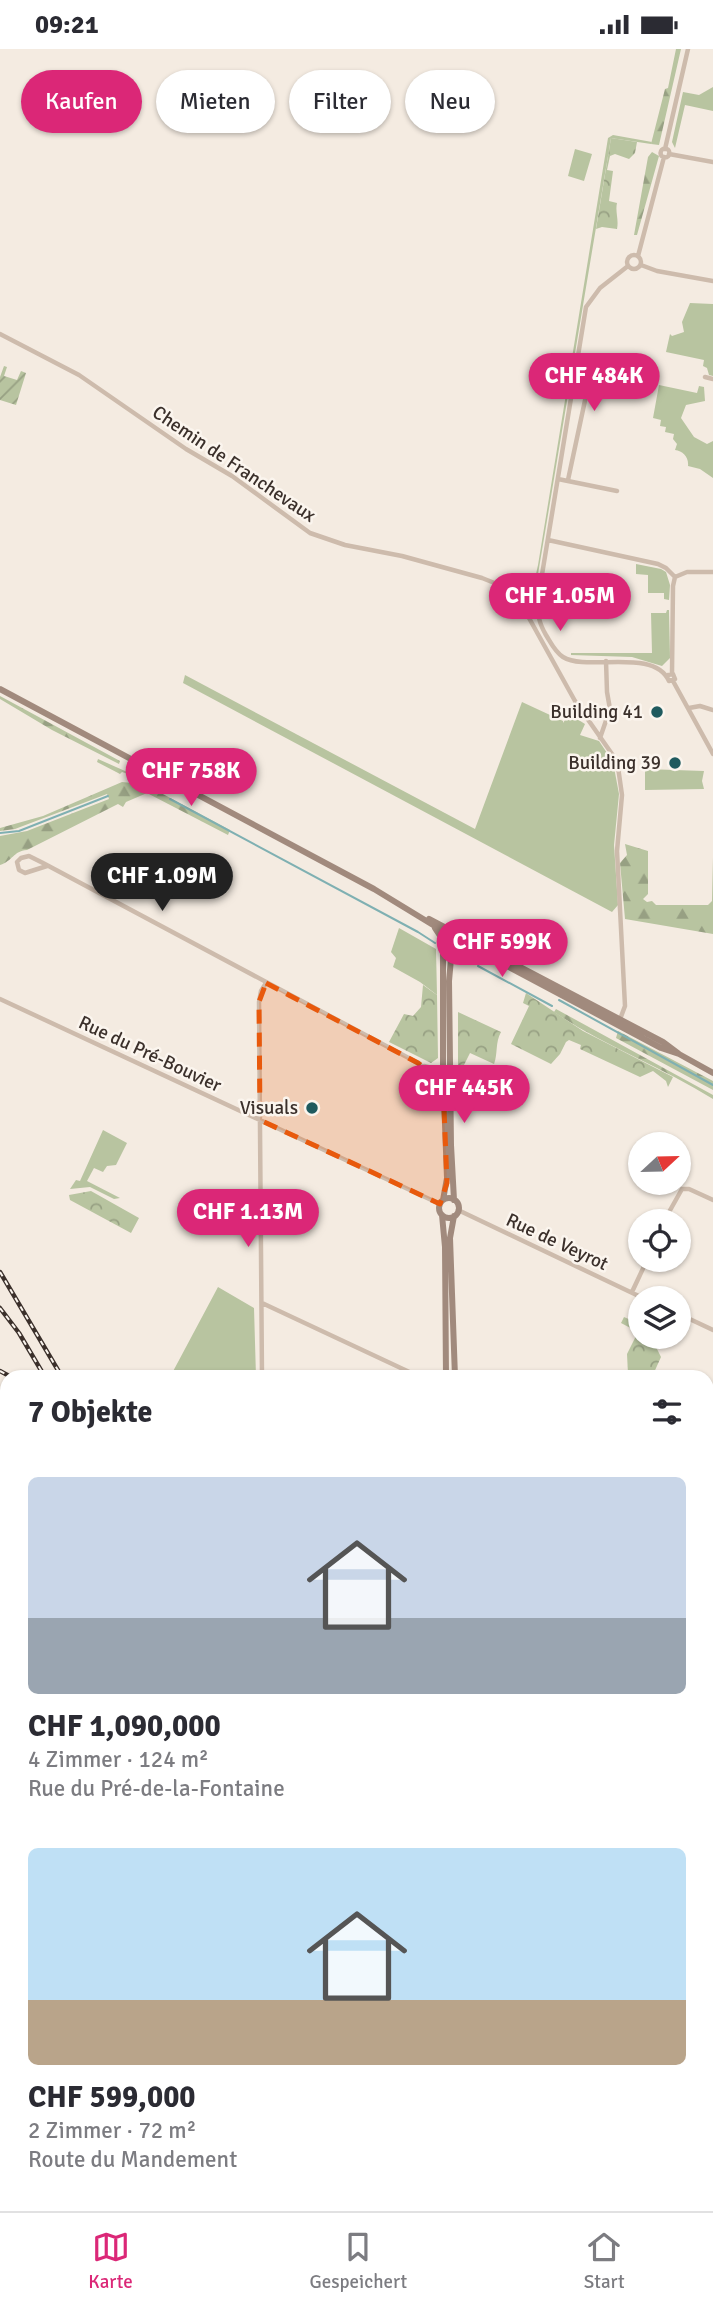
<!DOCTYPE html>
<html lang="de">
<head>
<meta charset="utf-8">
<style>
	body { margin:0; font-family:Signika,sans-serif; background:#f2f2f3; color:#2b2b33; height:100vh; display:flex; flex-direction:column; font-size:26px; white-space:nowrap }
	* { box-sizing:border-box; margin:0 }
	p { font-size:23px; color:#7c7c81 }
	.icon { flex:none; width:38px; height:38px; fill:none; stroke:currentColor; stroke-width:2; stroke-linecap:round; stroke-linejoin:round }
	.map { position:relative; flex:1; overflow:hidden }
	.drawer { position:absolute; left:0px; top:1321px; width:714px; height:842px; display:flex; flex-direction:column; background:#fff; border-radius:21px 21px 0 0; box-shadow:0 2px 5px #0004 }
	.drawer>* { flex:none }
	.guide { position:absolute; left:21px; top:21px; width:672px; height:63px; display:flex; gap:14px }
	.needle { width:46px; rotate:68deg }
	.buttons { position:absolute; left:628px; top:1083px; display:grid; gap:14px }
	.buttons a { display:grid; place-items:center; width:63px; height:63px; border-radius:50%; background:#fff; box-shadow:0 2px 5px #0004; font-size:35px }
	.price { position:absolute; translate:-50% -60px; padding:0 16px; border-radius:24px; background:#db2777; color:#fff; font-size:23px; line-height:46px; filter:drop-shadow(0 2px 4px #0008) }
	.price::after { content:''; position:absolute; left:50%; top:42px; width:21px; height:16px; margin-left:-10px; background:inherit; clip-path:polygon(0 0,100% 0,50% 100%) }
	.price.on { background:#222; color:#fff }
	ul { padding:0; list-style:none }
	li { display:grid; align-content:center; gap:14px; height:371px; padding:0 28px }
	li span { display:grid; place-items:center; height:217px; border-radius:10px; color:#555 }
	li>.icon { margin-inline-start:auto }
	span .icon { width:126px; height:126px; fill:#fffc; stroke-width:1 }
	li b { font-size:30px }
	h2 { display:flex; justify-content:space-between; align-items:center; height:84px; padding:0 28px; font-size:30px }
	.chip { padding:0 24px; border-radius:32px; background:#fff; box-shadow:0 2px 5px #0004; font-size:24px; line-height:63px }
	.chip.on { background:#db2777; color:#fff }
	.status { display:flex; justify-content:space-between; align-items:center; height:49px; padding:0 35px; background:#fff; direction:ltr }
	.status svg { height:19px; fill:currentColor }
	.tab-bar { display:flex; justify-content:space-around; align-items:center; height:98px; border-top:2px solid #e1e1e2; background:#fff; font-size:19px; color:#7c7c81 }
	.tab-bar a { display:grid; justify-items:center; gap:4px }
	.tab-bar .on { color:#db2777 }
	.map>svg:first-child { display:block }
	.grass { fill:#b8c4a0 }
	.forest { fill:url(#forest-firs) }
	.park { fill:url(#park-crowns) }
	.garden { fill:url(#garden-furrows) }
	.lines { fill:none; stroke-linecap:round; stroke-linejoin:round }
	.stream { stroke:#7fb0b2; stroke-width:2 }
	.minor { stroke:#cdbbac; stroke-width:4.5 }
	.tertiary { stroke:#cdbbac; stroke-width:6 }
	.secondary { stroke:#a18a7d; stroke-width:6 }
	.rail-casing { stroke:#3b302b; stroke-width:4.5 }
	.rail { stroke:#fbf5ee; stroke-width:2; stroke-dasharray:5; stroke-linecap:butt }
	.marked { fill:#e8590c; fill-opacity:0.2; stroke:#e8590c; stroke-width:5; stroke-dasharray:14 9; stroke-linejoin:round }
	.poi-dot { fill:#1f5a5e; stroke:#fbf5ee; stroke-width:2.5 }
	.labels { text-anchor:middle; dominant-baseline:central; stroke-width:5; stroke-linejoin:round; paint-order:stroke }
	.street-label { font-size:19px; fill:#3b302b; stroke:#fbf5ee }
	.poi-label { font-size:19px; fill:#3b302b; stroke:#fbf5ee; text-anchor:end }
</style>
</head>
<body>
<div class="status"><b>09:21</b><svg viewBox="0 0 49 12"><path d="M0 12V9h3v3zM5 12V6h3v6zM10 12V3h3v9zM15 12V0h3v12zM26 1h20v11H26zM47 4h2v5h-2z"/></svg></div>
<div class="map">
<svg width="713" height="2162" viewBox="0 0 713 2162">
	<defs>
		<pattern id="forest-firs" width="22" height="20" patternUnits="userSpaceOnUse" patternTransform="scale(1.75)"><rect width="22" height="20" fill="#b8c4a0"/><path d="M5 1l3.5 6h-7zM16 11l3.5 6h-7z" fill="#97a083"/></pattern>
		<pattern id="park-crowns" width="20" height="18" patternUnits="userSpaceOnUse" patternTransform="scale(1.75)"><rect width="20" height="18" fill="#b8c4a0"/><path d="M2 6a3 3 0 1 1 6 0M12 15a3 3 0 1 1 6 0" fill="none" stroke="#97a083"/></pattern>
		<pattern id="garden-furrows" width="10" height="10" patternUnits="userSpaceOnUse" patternTransform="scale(1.75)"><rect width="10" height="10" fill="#b8c4a0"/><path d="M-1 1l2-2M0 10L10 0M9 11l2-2" fill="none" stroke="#97a083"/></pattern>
	</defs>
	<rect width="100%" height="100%" fill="#f4ebe1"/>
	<!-- grass -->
	<path class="grass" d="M713,38v24l-28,-6 -10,43 -3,-6 11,-50 16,3z
		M613,86l39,7 -1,2 -40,-6 -80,478 -2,-3 3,-23h-3l3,-16h4l2,-9 70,-427z
		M575,100l17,5 -8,27 -16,-5z
		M690,254l23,1v72l-4,-1 -2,-7 -4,-2 1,-6 -38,-8 4,-18 2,2 12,-4 -2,-10z
		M659,336l38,8 2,-7 5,1 1,14 -19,4 -5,13 13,19 13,7 6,-3v37l-13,-9 -12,-3c1,-9 -5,-15 -13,-16l2,-6 -4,-5 1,-5 -9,-2 1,-5 -6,-1 1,-6 -8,-2z
		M636,515l25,5 5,3 4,13 -1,15 -5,-1v-6h-16v-18l-12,-1z
		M667,561h2l1,48 -8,8 -30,-9 -61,-2v-2h81l-1,-40h15z
		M185,626l290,154 47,-127 41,19v2l6,-9 16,10 -5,11 19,6 14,21 6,32 -5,51 4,60 -6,7 -429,-229z
		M645,720l59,2 -2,10 2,8 -59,1z
		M399,879l37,21 1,46 -17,-13 -27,-15 3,-9 -5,-6z
		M103,1081l24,13 -11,22 -9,1 -4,6 -9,-4 -7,13 33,17 -6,1 -24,-12 -20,2 6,-9 4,1z
		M218,1238l36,21 2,69h-86z"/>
	<!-- forest -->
	<path class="forest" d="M676,0h5l-22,96 -8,-1 14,-55 3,-1z
		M652,103l7,4 -22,79h-3l14,-78z
		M0,647l120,65 -1,3 -67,-34 -52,-31z
		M98,710l45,20 3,5v5l15,4 69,37 -2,5 -81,-42 -21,9 -3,5 -5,-3 -91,46c-14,1 -14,11 -27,15v-29l27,-5 82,-32 -2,-5 -92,35 -15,2v-3l43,-12 79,-34 10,1 -1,-8 -9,-3 -2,2 -23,-12z
		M625,795l23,7v43l-5,5 4,3 5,-1 4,4h52l4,-4 1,-44v77l-88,-15 -5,-56 7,-8z
		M556,960l157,86v4c-51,-32 -109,-53 -159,-87z
		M618,982l95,50v9l-97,-52z"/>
	<!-- park -->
	<path class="park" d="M611,89l26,4 -2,11 -6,6 -14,-5 -5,2 -3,14 6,1 -4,30 8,2c-2,9 2,16 0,26l-15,-2 -6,2z
		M423,936l14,10 1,63 -7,5 -42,-21 15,-28 9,2 8,-9z
		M526,944l57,38 90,46 -5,10 -2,-6 -13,-10 -13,6 -60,-28 1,-4 -12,-5 -3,2 -6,12 -9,10 -40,-20 18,-38 -6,-3z
		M458,963l43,20c-6,11 -3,21 -7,32l-24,-11 -12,24z
		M91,1142l48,27 -8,15 -61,-33 -1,-5z
		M624,1268l16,7v13h11l10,20 -9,20h-16l-8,-3 -1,-20 11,-22 -17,-9z"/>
	<!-- garden -->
	<path class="garden" d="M4,317l3,1 -3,9 13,4 4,-9 5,2 -10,32 -16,-5v-23z"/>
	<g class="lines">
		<!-- stream -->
		<path class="stream" d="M170,750l248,133 17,11
			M0,784l19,-2 89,-35
			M478,917l74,40
			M559,951l154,85"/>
		<!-- minor -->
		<path class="minor" d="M660.5 104a4.5 4.5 0 1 1 9 0a4.5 4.5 0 1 1-9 0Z
			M665,100l23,-100
			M669,105l44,8
			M627 213a7 7 0 1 1 14 0a7 7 0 1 1-14 0Z
			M638,207l26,-99
			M641,216l16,6 56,10
			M628,217l-28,22 -14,19 -48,292c-1,15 1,24 8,36 5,8 9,17 17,22 24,15 91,-10 106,24l6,-2 -2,-5 -5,1
			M0,285l79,41 107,74 46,27 78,57 35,12 57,11 80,22 15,6 17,13 15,21 46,83 37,53 6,13 4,28 -5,56 8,155 -6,16
			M705,328l8,2
			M558,430l59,12
			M568,431l25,-117 9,-7 30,5
			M548,491l110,24 8,4 9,9
			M675,528l12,-5h26
			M672,624l1,-87 2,-9
			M673,632l40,73
			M689,659l11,-2 13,4
			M600,689l10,-29 -3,-17 -1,-31
			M47,817l-22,7 -6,-3 -2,-8 4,-4 8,-2 14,7 375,200 24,19
			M0,950l440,205
			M424,1017l19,5 6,12
			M458,1161l187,89
			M664,1172l18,-32h7l24,11
			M632,1243l15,-32
			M262,1254l158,74
			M679,1265l34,16
			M262,1328l-3,-375 2,-11 5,-8
			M0,1417l7,3
			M707,1461l6,3
			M0,1600l7,3
			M707,1676l6,2
			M0,1783l7,1
			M710,1789h3
			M707,1836l6,3
			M707,1909l6,2
			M707,1977l6,2
			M707,2058l6,-9
			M0,2085l7,4
			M0,2116l7,20
			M707,2141h6
			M14,2156l2,6
			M135,2156l11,6
			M154,2162l3,-6
			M577,2162v-6
			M641,2162l4,-6"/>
		<!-- tertiary -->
		<path class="tertiary" d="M0,1986l7,5
			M322,2156l11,6"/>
		<!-- secondary -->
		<path class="secondary" d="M0,640l374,200 82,50 205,109 18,6
			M429,870l234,123 16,12 34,19
			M435,879l6,9 2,12v122l4,107 -4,22
			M439 1159a10 10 0 1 1 20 0a10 10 0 1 1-20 0Z
			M454,1151l-3,-55 -2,-164 2,-22 5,-22
			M442,1166l3,32 1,130
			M454,1167l-4,22 5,139
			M486,2156l2,6
			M493,2156l2,6"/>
		<defs>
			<path id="rail" d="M0,1223l62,105
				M0,1259l19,25 26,44
				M0,1322l11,6
				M0,1509l7,3
				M0,1687l7,3
				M530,2156l3,6
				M543,2156l4,6"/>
		</defs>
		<!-- rail casing -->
		<use href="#rail" class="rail-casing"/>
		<!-- rail -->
		<use href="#rail" class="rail"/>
	</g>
	<!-- marked area -->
	<path class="marked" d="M266,934l152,80 25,20 4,100 -7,21 -180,-84 -1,-118z"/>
	<!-- markers -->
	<g class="poi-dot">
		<circle cx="657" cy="663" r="7"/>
		<circle cx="675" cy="714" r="7"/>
		<circle cx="312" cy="1059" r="7"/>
	</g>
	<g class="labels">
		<!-- street labels -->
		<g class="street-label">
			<text transform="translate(234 415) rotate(34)">Chemin de Franchevaux</text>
			<text transform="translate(150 1005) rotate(25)">Rue du Pré-Bouvier</text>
			<text transform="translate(557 1193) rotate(25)">Rue de Veyrot</text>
		</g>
		<!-- poi labels -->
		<g class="poi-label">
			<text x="643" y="663">Building 41</text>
			<text x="661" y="714">Building 39</text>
			<text x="298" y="1059">Visuals</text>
		</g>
	</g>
</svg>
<div class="buttons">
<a><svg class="needle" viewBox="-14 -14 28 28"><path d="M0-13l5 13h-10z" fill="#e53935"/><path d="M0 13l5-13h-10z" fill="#7c7c81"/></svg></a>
<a><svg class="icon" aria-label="locate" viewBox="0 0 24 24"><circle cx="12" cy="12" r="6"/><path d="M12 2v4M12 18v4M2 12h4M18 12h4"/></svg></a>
<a><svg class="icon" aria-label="layers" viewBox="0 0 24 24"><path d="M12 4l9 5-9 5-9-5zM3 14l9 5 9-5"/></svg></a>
</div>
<b class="price" style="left:594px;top:364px">CHF 484K</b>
<b class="price" style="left:560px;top:584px">CHF 1.05M</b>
<b class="price" style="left:191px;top:759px">CHF 758K</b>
<b class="price on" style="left:162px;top:864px">CHF 1.09M</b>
<b class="price" style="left:502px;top:930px">CHF 599K</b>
<b class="price" style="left:464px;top:1076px">CHF 445K</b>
<b class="price" style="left:248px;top:1200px">CHF 1.13M</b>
<div class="guide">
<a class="chip on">Kaufen</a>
<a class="chip">Mieten</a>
<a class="chip">Filter</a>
<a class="chip">Neu</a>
</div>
<section class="drawer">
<h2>7 Objekte<svg class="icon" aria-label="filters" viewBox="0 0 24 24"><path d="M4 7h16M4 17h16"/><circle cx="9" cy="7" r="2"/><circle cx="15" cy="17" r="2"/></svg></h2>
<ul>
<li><span style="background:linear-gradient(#c9d6e8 65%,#9aa5b1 0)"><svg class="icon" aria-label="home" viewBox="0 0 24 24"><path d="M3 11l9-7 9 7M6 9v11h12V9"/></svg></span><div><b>CHF 1,090,000</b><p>4 Zimmer · 124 m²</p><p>Rue du Pré-de-la-Fontaine</p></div></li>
<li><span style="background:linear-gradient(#bfe0f5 70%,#b9a48a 0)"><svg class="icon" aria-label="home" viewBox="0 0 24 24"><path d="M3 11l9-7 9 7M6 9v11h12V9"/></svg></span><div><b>CHF 599,000</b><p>2 Zimmer · 72 m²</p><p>Route du Mandement</p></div></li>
</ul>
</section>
</div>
<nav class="tab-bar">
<a class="on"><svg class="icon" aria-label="map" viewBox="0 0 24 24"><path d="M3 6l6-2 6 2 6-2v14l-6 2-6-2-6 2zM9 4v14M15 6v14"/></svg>Karte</a>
<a><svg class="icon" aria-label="saved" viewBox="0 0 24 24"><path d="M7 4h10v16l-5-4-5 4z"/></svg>Gespeichert</a>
<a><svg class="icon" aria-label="home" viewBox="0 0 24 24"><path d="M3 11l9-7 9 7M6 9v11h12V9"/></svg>Start</a>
</nav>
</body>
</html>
